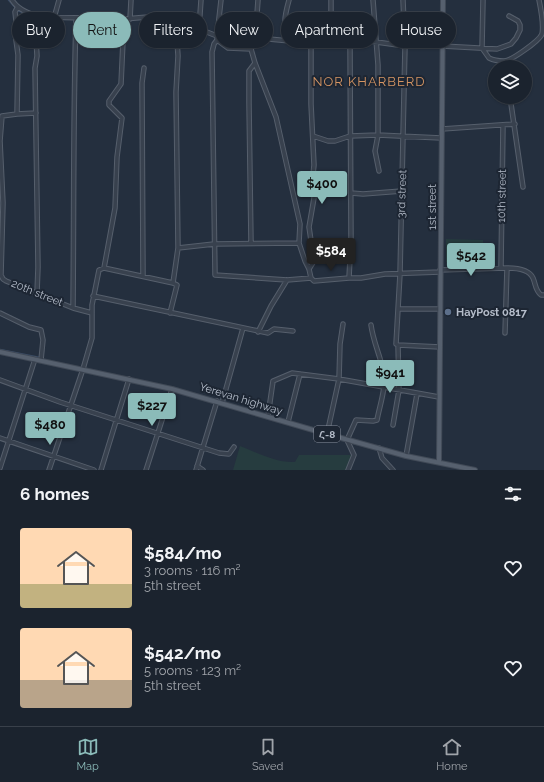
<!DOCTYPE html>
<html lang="en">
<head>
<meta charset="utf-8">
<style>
	body { margin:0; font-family:Raleway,"Noto Sans Armenian",sans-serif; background:#282f3a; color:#f1f3f6; height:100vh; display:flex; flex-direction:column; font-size:15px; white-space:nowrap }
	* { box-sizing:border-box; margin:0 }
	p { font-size:13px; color:#a0a4aa }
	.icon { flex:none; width:22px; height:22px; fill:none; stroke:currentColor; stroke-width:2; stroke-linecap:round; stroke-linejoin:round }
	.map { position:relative; height:470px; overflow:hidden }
	.drawer { display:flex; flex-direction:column; background:#1b232e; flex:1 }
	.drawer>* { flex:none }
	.guide { position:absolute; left:12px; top:12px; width:520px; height:36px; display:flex; gap:8px }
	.fabs { position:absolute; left:488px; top:60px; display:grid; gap:8px }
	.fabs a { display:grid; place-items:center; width:44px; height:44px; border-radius:50%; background:#1b232e; box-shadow:0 1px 3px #0004,0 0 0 1px #39404a; font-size:20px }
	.price { position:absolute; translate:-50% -34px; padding:0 9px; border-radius:4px; background:#8bbbb9; color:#111; font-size:13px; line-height:26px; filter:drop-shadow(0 1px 2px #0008) }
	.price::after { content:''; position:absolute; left:50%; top:24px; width:12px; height:9px; margin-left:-6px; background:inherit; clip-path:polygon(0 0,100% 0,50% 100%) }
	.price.selected { background:#222; color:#fff }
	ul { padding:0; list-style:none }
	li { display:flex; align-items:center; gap:12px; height:100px; padding:0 20px }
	li span { display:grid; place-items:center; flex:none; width:112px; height:80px; border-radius:4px; color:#555 }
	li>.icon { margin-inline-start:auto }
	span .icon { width:48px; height:48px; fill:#fffc; stroke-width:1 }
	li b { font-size:17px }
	h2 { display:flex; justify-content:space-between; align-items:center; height:48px; padding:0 20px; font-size:17px }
	.tag { padding:0 14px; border-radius:18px; background:#1b232e; box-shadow:0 1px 3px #0004,0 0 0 1px #39404a; font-size:14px; line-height:36px }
	.tag.selected { background:#8bbbb9; color:#111 }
	.dock { display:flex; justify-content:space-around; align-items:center; height:56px; border-top:1px solid #39404a; background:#1b232e; font-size:11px; color:#a0a4aa }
	.dock a { display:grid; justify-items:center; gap:2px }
	.dock .selected { color:#8bbbb9 }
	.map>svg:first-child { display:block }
	.green { fill:#263c3f }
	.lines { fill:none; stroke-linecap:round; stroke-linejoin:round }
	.stream { stroke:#394c67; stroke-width:1 }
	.canal { stroke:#394c67; stroke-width:2.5 }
	.minor-casing { stroke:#565f6c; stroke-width:5.5 }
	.major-casing { stroke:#414a57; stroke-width:6 }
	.minor { stroke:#38414e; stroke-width:3.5 }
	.major { stroke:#56606e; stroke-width:4 }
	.service-dot { fill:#5c6f8a; stroke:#1d2633; stroke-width:1.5 }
	.labels { text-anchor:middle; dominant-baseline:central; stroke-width:4; stroke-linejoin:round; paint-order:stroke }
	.shield { fill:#1d2633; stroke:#878f9c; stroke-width:1 }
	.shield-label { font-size:10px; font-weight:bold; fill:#b4bcc9 }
	.street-label { font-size:11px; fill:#b4bcc9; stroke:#1d2633 }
	.poi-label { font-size:11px; font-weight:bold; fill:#b4bcc9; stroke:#1d2633; text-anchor:start }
	.quarter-label { font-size:13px; letter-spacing:1px; fill:#d59563; stroke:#1d2633 }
</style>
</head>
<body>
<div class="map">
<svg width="544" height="470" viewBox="0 0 544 470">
	<rect width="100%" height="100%" fill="#242f3e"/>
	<!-- green -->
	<path class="green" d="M446,239l37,1 1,23 -38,-1z
		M240,446c18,7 36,17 55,16l4,-7h54l-6,15h-114z"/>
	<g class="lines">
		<!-- stream -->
		<path class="stream" d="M8,0l7,8
			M18,11l15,6"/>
		<!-- canal -->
		<path class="canal" d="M0,350l40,8"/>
		<defs>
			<path id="minor" d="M12,0c7,11 19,15 32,17l80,2 36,-3 16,8 23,5 18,7v4l11,8 23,1
				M258,0l-2,28 2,10 -7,11 4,14 21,54 24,107 -1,19 6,18 4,8 2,9 3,3 35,-3
				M289,0c-5,18 -6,23 1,41
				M331,0v44
				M373,0l5,65v70l-3,16 4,20
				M483,0l-1,48 7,10c4,2 10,3 15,3 7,0 35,-20 38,-27 2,-9 -1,-24 -3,-34
				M17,8l-2,4 1,9 -1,12 3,22 -1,59 -15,2 -2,25 3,62 -2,72 2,4 3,2 67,27 19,5
				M37,16l-2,5 2,35 -2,12 3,199 -1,26
				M54,18l5,-18
				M130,19l1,-19
				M199,29l2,-29
				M217,36l4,-36
				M258,38l32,3 21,3h39l19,-3 36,5h37l55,3 14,-5 5,-6 4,-8v-5l-2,-4 -9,-5
				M217,40l-3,4 -2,8 3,223 72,5 24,-2
				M350,44l1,195 -2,39h12l24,-4 55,-2
				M505,61l1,6
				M510,97l13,90
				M17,114l19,-1
				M442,129l73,-5
				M313,136l15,5h7l15,-5 28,-1 63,3
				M351,193l12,1 39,-3
				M251,243l-2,-140v-32l6,-8
				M178,248l36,-4 85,-1
				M501,267l2,-142
				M104,268l11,-60 2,-51 5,-39 -13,-13v-4l12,-17 3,-65
				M104,268l69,15 4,2 -7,28
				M507,268c9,0 22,1 26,10 3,7 2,12 8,17h3
				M309,269l5,-8 -5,-34 5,-29 -1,-23 1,-10 -3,-61v-60
				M440,270l67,-2 -2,65
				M143,276l-1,-193 2,-15
				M173,283l5,-35 -2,-156 2,-36 -2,-32
				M93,296l175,37 6,-4 19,2
				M73,308c1,-96 0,-193 3,-289
				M398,309h41
				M0,313l29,14 12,3 2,10 -2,20
				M258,332l13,-26 16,-26
				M398,345l42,2
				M0,380l60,22 159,51 10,1 5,-7
				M222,403l21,-75
				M268,416l5,-35 19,-8 47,6 100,18
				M288,422l12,-48
				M393,425l6,-35 -1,-45 -2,-1 4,-70 3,-138 2,-90 -2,-46
				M327,434l12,-55 1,-35 3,-20
				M0,438l94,32
				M379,448l3,10 11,12
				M406,456l11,-62
				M197,466l6,4
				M0,468l35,-109
				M49,470l34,-101 9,-31v-33l7,-35 5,-2
				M101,470l28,-91
				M146,470l26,-81
				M196,470l21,-69
				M348,470l6,-15 -7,-15 9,-20 17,1 4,-1c3,-16 10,-34 6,-50 -3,-15 -10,-29 -12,-45"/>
			<path id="major" d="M0,352l172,37 155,45 79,22 69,14
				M439,462l4,-462"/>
		</defs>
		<!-- minor casing -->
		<use href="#minor" class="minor-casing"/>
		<!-- major casing -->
		<use href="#major" class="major-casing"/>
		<!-- minor -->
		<use href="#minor" class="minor"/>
		<!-- major -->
		<use href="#major" class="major"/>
	</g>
	<!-- markers -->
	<circle class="service-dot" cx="448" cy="312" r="4"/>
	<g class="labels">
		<!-- shield labels -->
		<rect class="shield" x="314" y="426" width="26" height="16" rx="3"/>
		<g class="shield-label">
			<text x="327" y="434">Հ-8</text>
		</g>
		<!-- street labels -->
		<g class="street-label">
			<text transform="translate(402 194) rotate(-88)">3rd street</text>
			<text transform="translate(502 196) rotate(-89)">10th street</text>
			<text transform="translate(432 207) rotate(-90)">1st street</text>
			<text transform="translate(37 293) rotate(22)">20th street</text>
			<text transform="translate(241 399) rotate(17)">Yerevan highway</text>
		</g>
		<!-- poi labels -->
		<g class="poi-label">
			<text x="456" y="312">HayPost 0817</text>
		</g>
		<!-- quarter labels -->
		<g class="quarter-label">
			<text x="369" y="81">NOR KHARBERD</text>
		</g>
	</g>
</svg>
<div class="fabs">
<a><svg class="icon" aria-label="layers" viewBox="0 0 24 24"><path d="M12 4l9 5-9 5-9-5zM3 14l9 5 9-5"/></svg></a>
</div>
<b class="price" style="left:322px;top:205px">$400</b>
<b class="price selected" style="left:331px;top:272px">$584</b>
<b class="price" style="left:471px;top:277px">$542</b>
<b class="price" style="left:390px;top:394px">$941</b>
<b class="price" style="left:152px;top:427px">$227</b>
<b class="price" style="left:50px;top:446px">$480</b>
<div class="guide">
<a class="tag">Buy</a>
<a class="tag selected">Rent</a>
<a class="tag">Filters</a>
<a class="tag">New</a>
<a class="tag">Apartment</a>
<a class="tag">House</a>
</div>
</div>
<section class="drawer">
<h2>6 homes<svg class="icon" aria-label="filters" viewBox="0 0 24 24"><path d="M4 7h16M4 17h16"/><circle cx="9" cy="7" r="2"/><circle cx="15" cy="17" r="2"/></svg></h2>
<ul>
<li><span style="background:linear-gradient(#ffd9b3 70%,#c2b280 0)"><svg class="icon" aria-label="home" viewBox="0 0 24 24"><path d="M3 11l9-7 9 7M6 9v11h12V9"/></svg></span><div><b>$584/mo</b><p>3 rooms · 116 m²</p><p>5th street</p></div><svg class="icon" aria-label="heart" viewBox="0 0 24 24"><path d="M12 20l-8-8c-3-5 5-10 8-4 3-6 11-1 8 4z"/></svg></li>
<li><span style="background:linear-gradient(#ffd9b3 65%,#b9a48a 0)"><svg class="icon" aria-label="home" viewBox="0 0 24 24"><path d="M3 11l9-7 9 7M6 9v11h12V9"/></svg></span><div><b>$542/mo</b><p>5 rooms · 123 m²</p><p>5th street</p></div><svg class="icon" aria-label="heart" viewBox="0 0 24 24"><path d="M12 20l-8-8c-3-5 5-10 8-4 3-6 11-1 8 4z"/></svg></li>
</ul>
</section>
<nav class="dock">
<a class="selected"><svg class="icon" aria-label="map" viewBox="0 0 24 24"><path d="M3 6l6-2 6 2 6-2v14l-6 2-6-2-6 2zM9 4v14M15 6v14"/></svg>Map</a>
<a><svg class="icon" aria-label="saved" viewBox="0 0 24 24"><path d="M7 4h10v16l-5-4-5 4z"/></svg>Saved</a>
<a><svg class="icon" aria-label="home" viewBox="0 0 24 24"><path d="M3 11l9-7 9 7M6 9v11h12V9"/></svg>Home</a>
</nav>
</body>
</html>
